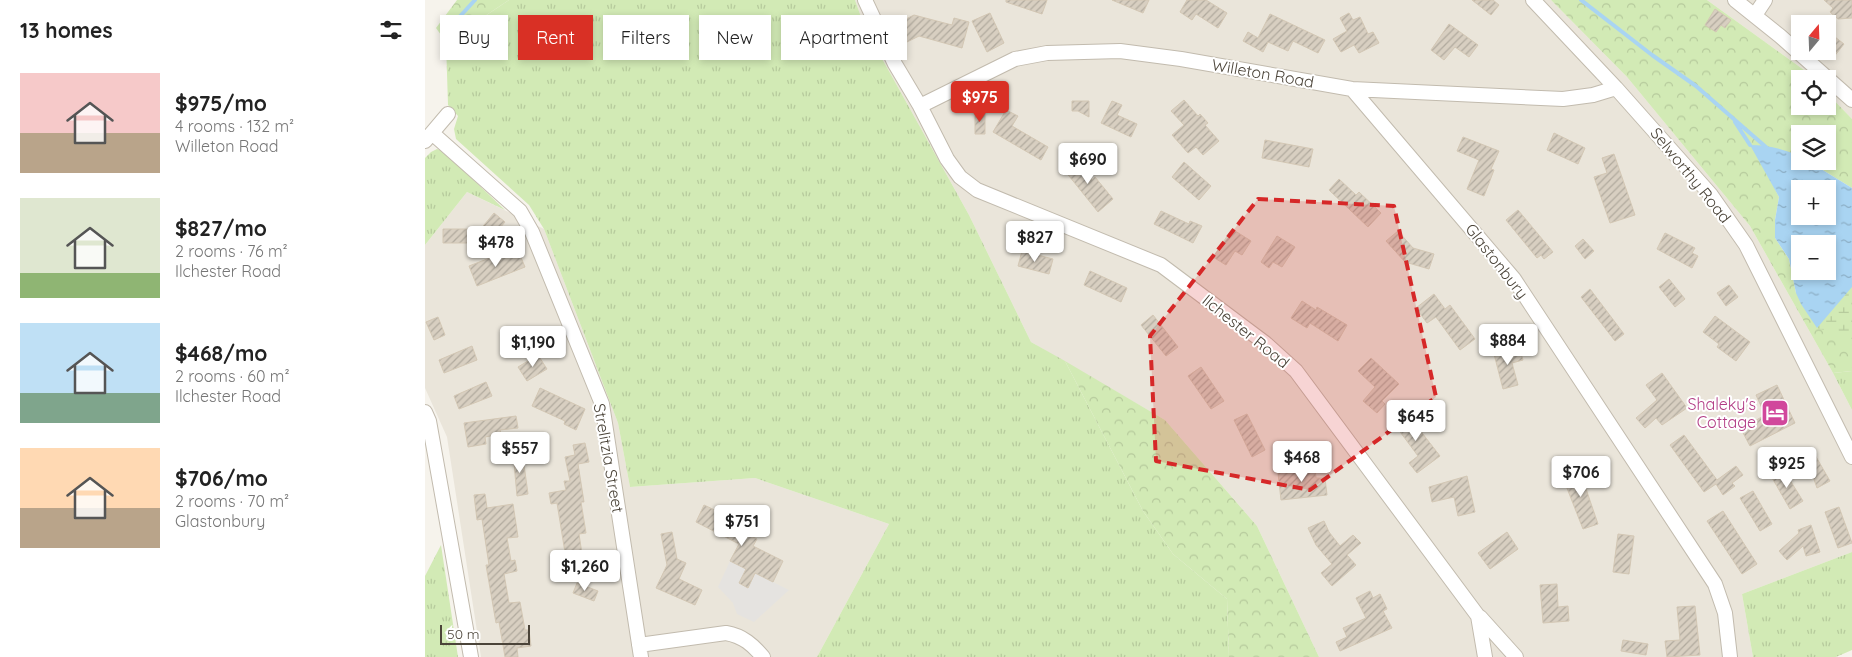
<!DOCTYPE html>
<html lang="en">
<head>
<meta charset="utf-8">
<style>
	body { margin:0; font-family:Quicksand,sans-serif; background:#f6f6f6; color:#222; height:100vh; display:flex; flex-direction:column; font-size:19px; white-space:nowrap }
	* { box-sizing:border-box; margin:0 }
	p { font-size:16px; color:#767676 }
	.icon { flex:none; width:28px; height:28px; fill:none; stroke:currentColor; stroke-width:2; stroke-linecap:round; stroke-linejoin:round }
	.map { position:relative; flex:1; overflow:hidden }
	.details { display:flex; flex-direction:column; background:#fff; width:425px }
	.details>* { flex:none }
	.hud { position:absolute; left:15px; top:15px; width:475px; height:45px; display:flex; gap:10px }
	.needle { width:32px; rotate:19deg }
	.fabs { position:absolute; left:1366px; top:15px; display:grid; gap:10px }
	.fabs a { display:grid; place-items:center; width:45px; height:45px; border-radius:0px; background:#fff; box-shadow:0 2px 8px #0003; font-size:25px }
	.scale { position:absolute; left:15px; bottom:12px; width:90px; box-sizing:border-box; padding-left:5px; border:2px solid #4b4439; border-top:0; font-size:14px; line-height:18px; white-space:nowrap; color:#4b4439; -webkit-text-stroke:4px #fff; paint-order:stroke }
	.price { position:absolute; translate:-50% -42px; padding:0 11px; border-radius:5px; background:#fff; color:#222; font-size:16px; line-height:32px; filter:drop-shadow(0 1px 2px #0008) }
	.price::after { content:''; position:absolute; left:50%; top:30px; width:15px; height:11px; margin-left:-8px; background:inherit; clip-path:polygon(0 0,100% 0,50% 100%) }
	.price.on { background:#d93025; color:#fff }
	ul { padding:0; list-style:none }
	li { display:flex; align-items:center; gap:15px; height:125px; padding:0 20px }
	li span { display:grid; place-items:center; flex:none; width:140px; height:100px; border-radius:0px; color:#555 }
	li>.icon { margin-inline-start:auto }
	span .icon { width:60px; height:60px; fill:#fffc; stroke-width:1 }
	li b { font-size:21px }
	h2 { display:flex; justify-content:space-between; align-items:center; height:60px; padding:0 20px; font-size:21px }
	.pill { padding:0 18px; border-radius:0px; background:#fff; box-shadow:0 2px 8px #0003; font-size:18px; line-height:45px }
	.pill.on { background:#d93025; color:#fff }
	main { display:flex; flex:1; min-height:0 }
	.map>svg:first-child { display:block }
	.residential { fill:#eae5da; fill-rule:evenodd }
	.grass { fill:url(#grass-tufts) }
	.forest { fill:url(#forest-crowns) }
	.wetland { fill:url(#wetland-marsh) }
	.parking { fill:#e5e3e0 }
	.water { fill:url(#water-ripples); fill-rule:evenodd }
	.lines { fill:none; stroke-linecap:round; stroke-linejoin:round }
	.stream { stroke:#a9d4f2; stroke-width:4 }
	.building { fill:url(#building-hatch); stroke:#d3c7b4 }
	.street-casing { stroke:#c2bbae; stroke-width:16 }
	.street { stroke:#fff; stroke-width:14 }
	.marked { fill:#d62828; fill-opacity:0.2; stroke:#d62828; stroke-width:4; stroke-dasharray:10 6; stroke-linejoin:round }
	.labels { text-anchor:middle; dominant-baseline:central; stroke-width:4; stroke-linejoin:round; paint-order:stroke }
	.street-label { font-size:16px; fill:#4b4439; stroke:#fff }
	.hotel-label { font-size:16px; fill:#b23c85; stroke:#fff; text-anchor:end }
</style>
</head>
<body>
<main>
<section class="details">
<h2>13 homes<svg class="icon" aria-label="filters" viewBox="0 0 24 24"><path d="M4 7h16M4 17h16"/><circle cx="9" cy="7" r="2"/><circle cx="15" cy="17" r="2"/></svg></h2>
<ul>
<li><span style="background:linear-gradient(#f6c9c9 60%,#b9a48a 0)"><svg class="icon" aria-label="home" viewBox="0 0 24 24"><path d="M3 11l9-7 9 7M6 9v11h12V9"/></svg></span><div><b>$975/mo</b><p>4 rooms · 132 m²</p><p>Willeton Road</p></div></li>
<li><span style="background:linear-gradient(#dfe7d0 75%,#8fb573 0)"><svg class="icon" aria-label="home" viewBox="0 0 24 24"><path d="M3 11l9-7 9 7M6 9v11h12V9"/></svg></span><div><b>$827/mo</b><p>2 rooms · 76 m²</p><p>Ilchester Road</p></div></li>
<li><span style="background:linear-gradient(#bfe0f5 70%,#7fa58c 0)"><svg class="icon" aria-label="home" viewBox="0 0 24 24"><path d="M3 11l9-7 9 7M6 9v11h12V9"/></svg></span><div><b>$468/mo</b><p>2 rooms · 60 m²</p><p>Ilchester Road</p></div></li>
<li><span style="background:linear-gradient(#ffd9b3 60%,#b9a48a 0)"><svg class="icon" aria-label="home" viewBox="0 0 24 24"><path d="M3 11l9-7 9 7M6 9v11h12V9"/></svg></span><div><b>$706/mo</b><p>2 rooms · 70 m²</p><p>Glastonbury</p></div></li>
</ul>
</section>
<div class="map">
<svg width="1427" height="657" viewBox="0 0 1427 657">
	<defs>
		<pattern id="grass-tufts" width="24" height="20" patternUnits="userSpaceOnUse" patternTransform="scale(1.25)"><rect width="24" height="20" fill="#d2eab5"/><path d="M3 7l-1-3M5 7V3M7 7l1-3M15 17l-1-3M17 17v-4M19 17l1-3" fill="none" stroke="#b6ca9c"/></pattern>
		<pattern id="forest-crowns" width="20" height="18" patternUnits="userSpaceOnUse" patternTransform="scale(1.25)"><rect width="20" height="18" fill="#d2eab5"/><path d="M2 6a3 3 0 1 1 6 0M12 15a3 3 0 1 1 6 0" fill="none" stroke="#b6ca9c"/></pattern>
		<pattern id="wetland-marsh" width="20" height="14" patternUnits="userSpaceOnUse" patternTransform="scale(1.25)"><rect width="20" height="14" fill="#d2eab5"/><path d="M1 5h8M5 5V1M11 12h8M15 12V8" fill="none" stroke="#b6ca9c"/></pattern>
		<pattern id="water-ripples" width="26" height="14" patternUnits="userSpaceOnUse" patternTransform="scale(1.25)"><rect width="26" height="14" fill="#a9d4f2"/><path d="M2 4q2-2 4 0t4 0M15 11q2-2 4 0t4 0" fill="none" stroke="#8caec5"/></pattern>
		<pattern id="building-hatch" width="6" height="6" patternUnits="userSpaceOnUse" patternTransform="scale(1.25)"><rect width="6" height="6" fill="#d8cfc1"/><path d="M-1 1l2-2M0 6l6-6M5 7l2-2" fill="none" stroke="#b1aa9e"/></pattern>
	</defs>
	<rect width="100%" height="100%" fill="#f6f3ec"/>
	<!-- residential -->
	<path class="residential" d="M430,0h696l76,77 123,149 83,147 19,37v142l-110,42 11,63h-434l-62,-131 -92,-106 -134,-78 -62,-127 -104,-187z
		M1282,0h145v119l-24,-25 -1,-15h-15l-8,-9zM1375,24h27v27h-27z
		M42,192l77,37 74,194 12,64 125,-9 134,46 -72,133h-336l-34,-220 -22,-49v-143z"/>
	<!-- grass -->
	<path class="grass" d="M84,0h346l10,28 104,187 62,127 34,19 78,150 30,43 54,45 2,58h-412l72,-133 -134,-46 -125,9 -12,-64 -74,-194 -15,-24 -73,-66 -2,-10 4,-13 -10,-11 -2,-63z
		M12,149l6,2 62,59 -38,-18 -42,53v-87l6,-6z
		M1427,371v39l-19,-37z
		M16,545l17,112h-33v-81z
		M1427,552v98l-16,7h-83l-11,-63z"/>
	<!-- forest -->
	<path class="forest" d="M32,0h52l-63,42 -10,-14z
		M1126,0h156l97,70 8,9h-12v27h27l1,-12 24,25v69l-44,-27h19v-27h-27v23l-6,-3 -22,29 7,14 -4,23v18l14,21 7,34 56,-6v84l-19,2 -83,-147 -123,-149z
		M640,361l100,59 92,106 62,131h-90l-2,-58 -54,-45 -30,-43z"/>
	<!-- wetland -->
	<path class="wetland" d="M1427,287v52l-35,-11z"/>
	<!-- parking -->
	<path class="parking" d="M305,561l16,8 2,19 7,-15 34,17 -35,32 -17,-8 -4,-11 -15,-16z"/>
	<!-- water -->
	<path class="water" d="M1325,145c17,0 35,4 50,12v4h8l44,27v99l-35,41 -16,-24 -5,-11 -7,-34 -14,-21v-18l4,-23zM1375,189h27v27h-27zM1375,244h27v27h-27z"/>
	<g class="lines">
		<!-- stream -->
		<path class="stream" d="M1156,0l71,55 44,31 71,62
			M28,24l22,-24
			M1310,122l15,23"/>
	</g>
	<!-- building -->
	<path class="building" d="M581,0h41l-5,14 -36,-12z
		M687,0h37l-6,13z
		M762,0h19l21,13 -9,15 -22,-14 -4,6 -12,-8z
		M1047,0h21l6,5 -8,10z
		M1399,0h28v18l-14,1 -8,-7 3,-4z
		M1290,9l16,11 -6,8 -4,-3 -5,7 -11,-7z
		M565,13l14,30 -17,9 -15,-31z
		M924,13l4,7 7,-3 8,17 5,-2 6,11 -20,10 -5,-8 -13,7 -8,-13 14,-8 -7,-13z
		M845,14l55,26 -7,13 -25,-12 -5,10 -20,-9 -5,10 -20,-11 5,-9 10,6z
		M489,15l38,10 2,-7 15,4 -7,26 -43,-12 -14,7 -9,-19z
		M1024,24l29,21 -9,12 -14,-10 -11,13 -13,-10z
		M1410,37l9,7 -11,14 -8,-7h2v-5z
		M759,100l14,16 2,-2 8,9 -3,2 14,16 -16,14 -7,-8 -8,6 -16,-18 12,-10 -13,-14z
		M647,101h17v16l-11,-6h-6z
		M687,101l10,4 -5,10 20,9 -6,13 -30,-14z
		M581,110l12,6 -6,10 36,21 -7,13 -48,-28z
		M550,112h10v22h-10z
		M1129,133l31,15 -7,16 -31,-14z
		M1038,137l36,14 -8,18 3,1 -10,26 -17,-7 12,-29 -22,-9z
		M840,140l48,9 -4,18 -47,-9z
		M1189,154l21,61 -25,8 -16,-46 13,-4 -5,-15z
		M648,157l19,23 3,-3 18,22 -15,13 -37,-46z
		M759,162l27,24 -12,14 -27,-23z
		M914,179l17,16 3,-3 22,21 -13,14 -39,-37z
		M1093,210l35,42 -9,7 -3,-4 -4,3 -31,-38z
		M736,211l28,13 1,-3 12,5 -9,17 -39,-19z
		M69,213l11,9 -18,21h-44v-14h26v14z
		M807,229l19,12 -9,14 -7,-4 -9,14 -13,-8z
		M973,231l15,17 21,6 -5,15 -24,-7 -19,-21z
		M1240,233l30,15 -3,5 6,3 -6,12 -35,-19z
		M852,236l18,11 -13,20 -9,-5 -4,6 -8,-6z
		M1158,239l11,12 -9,8 -10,-13z
		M83,251l3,7 9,-3 5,12 -48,19 -8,-20z
		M597,251l31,8 -4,15 -31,-8z
		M665,271l37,17 -6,14 -37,-17z
		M1244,279l16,20 -10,8 -16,-20z
		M1304,285l9,12 -12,9 -9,-13z
		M1165,289l34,45 -9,7 -34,-44z
		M1009,294l11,15 5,-4 25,34 -15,11 -24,-33 -9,6 -11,-15z
		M877,301l14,9 1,-3 30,18 -9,16 -28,-18 -3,5 -16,-10z
		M728,315l25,32 -12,9 -25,-31z
		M1290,316l35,26 -14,19 -19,-14 2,-3 -16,-12z
		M13,317l7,18 -11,5 -8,-18z
		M47,346l5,14 -33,13 -5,-13z
		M1094,347l4,13 -11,3 6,22 -15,4 -9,-35z
		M113,355l9,14 -20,12 -9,-14z
		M946,358l28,26 -17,17 3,3 -8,9 -14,-12 12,-14 -17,-16z
		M776,367l23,34 -13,8 -23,-33z
		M1237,373l25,35 -25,17 -6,-7 -11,10 -9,-10 21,-18 -11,-15z
		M61,382l6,14 -33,13 -5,-13z
		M1352,385l18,38 -45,23 -9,-17 24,-14 -9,-20z
		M115,388l45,21 -9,21 -12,-6 1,-3 -33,-15z
		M980,411l35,45 -23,17 -8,-10 9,-7 -26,-35z
		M822,414l18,36 -13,7 -18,-37z
		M91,416l2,12 -18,2 1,4 -16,3 1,7 -18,3 -4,-24z
		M1259,435l33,45 19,-14 7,9 -11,8 3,3 -12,9 -7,-11 -12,8 -34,-47z
		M160,443l4,19 -11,2 6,38h-3l5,31 -7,1 6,40 -16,3 -12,-74 -6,1 -2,-11 17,-3 -2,-9h6l-5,-24 10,-2 -2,-10z
		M1386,448l19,33 -13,7 -6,-17 -3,1 -10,-17z
		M97,450l6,44 -11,2 -4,-44z
		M889,458l2,20h9l2,17 -46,5 -3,-27 28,-3 -1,-11z
		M1158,467l6,13 -5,3 14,41 -15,5 -20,-51z
		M1358,469l20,32 -13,8 -19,-33z
		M1042,476l8,36 -17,4 -4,-19 -22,5 -3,-15z
		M1328,491l19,33 -12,7 -20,-33z
		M60,494l2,14 26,-4 5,33 -11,1 4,23 4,-1 2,11 -13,3 5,29 11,-1 5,28h4l2,16 -14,2 1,9h-13l-6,-35 -3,1 -10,-58h3l-7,-46 -5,1 -3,-25z
		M279,505l30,14 -4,7 27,13 -4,7 30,15 -10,21 -18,-9 -7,15 -9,-5 7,-14 -16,-8 9,-17 -43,-22z
		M1414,507l13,36 -14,5 -13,-36z
		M1298,511l34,53 -15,10 -35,-53z
		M899,521l5,11 11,14 13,-11 8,8 -14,12 9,10 -24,21 -11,-13 11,-9 -16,-19 -8,-17z
		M1386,525l9,27 -14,4 -3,-10 -16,14 -8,-9 20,-18 -1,-3z
		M247,532l5,27 9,4 -7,16 23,11 -7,15 -39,-17 11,-23 -6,-31z
		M1082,532l11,17 -28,20 -12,-16z
		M1193,534l16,2 -5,38 -16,-2z
		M152,583l21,8 -4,10 -21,-8z
		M1132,584l1,23 10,-1 1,15 -26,2 -3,-38z
		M945,591l3,7 7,-4 7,15 -4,2 9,17 -52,23 -4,-9 11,-5 -4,-9 23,-10 -10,-20z
		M1270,606l5,49 -33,2 -2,-16 15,-1 -3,-33z
		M1198,640l25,4 -2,11 -25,-4z"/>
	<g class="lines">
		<defs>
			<path id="street" d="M440,0l30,64 25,42 27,53 13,18 17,13 184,75 104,78 31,28 182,245 7,41
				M1108,0l83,88 95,107 35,50 106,212
				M1310,0l45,36 72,64
				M1330,15l10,-15
				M927,89l162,190 201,305 10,29 5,44
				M495,106l95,-47 32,-6 73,-2 61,8 171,30 211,10 30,-4 23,-7
				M7,133l88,78 12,21 70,172 39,253
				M0,141l23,-27
				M0,412l4,9 42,236
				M1055,617l36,40
				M214,645l87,-12c17,3 27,12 37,24"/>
		</defs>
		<!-- street casing -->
		<use href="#street" class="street-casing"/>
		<!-- street -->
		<use href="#street" class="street"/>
	</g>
	<!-- marked area -->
	<path class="marked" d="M833,199l136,7 42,191 -126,93 -154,-29 -6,-125z"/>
	<!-- icons -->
	<defs>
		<symbol id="hotel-square" viewBox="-11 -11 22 22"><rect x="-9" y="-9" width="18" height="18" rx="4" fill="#d1479c" stroke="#fff"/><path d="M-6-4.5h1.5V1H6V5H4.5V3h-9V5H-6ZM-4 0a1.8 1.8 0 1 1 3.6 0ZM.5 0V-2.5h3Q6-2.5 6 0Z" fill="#fff"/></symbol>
	</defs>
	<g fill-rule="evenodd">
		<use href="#hotel-square" x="1334" y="397" width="32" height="32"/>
	</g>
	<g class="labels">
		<!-- street labels -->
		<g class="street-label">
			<text transform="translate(838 73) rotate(10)">Willeton Road</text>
			<text transform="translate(1266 175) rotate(51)">Selworthy Road</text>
			<text transform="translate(1072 261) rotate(52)">Glastonbury</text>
			<text transform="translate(821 331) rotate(39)">Ilchester Road</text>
			<text transform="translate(184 458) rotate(80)">Strelitzia Street</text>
		</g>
		<!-- hotel labels -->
		<g class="hotel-label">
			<text x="1331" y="404">Shaleky's<tspan x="1331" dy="18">Cottage</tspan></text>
		</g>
	</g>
</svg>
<div class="fabs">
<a><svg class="needle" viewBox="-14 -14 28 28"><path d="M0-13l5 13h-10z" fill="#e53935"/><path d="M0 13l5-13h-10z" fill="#767676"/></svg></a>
<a><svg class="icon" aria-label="locate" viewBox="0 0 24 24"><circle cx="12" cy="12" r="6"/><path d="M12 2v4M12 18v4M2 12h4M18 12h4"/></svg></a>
<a><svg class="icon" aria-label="layers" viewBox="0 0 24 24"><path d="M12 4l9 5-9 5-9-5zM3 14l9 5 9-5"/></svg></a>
<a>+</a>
<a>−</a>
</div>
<div class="scale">50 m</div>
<b class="price on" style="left:555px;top:123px">$975</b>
<b class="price" style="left:663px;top:185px">$690</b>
<b class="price" style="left:610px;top:263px">$827</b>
<b class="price" style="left:71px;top:268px">$478</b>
<b class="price" style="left:1083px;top:366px">$884</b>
<b class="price" style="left:108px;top:368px">$1,190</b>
<b class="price" style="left:991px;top:442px">$645</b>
<b class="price" style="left:95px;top:474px">$557</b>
<b class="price" style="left:877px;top:483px">$468</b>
<b class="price" style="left:1362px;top:489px">$925</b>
<b class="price" style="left:1156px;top:498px">$706</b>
<b class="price" style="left:317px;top:547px">$751</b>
<b class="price" style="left:160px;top:592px">$1,260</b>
<div class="hud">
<a class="pill">Buy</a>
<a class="pill on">Rent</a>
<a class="pill">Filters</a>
<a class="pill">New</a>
<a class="pill">Apartment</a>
</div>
</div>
</main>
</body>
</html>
